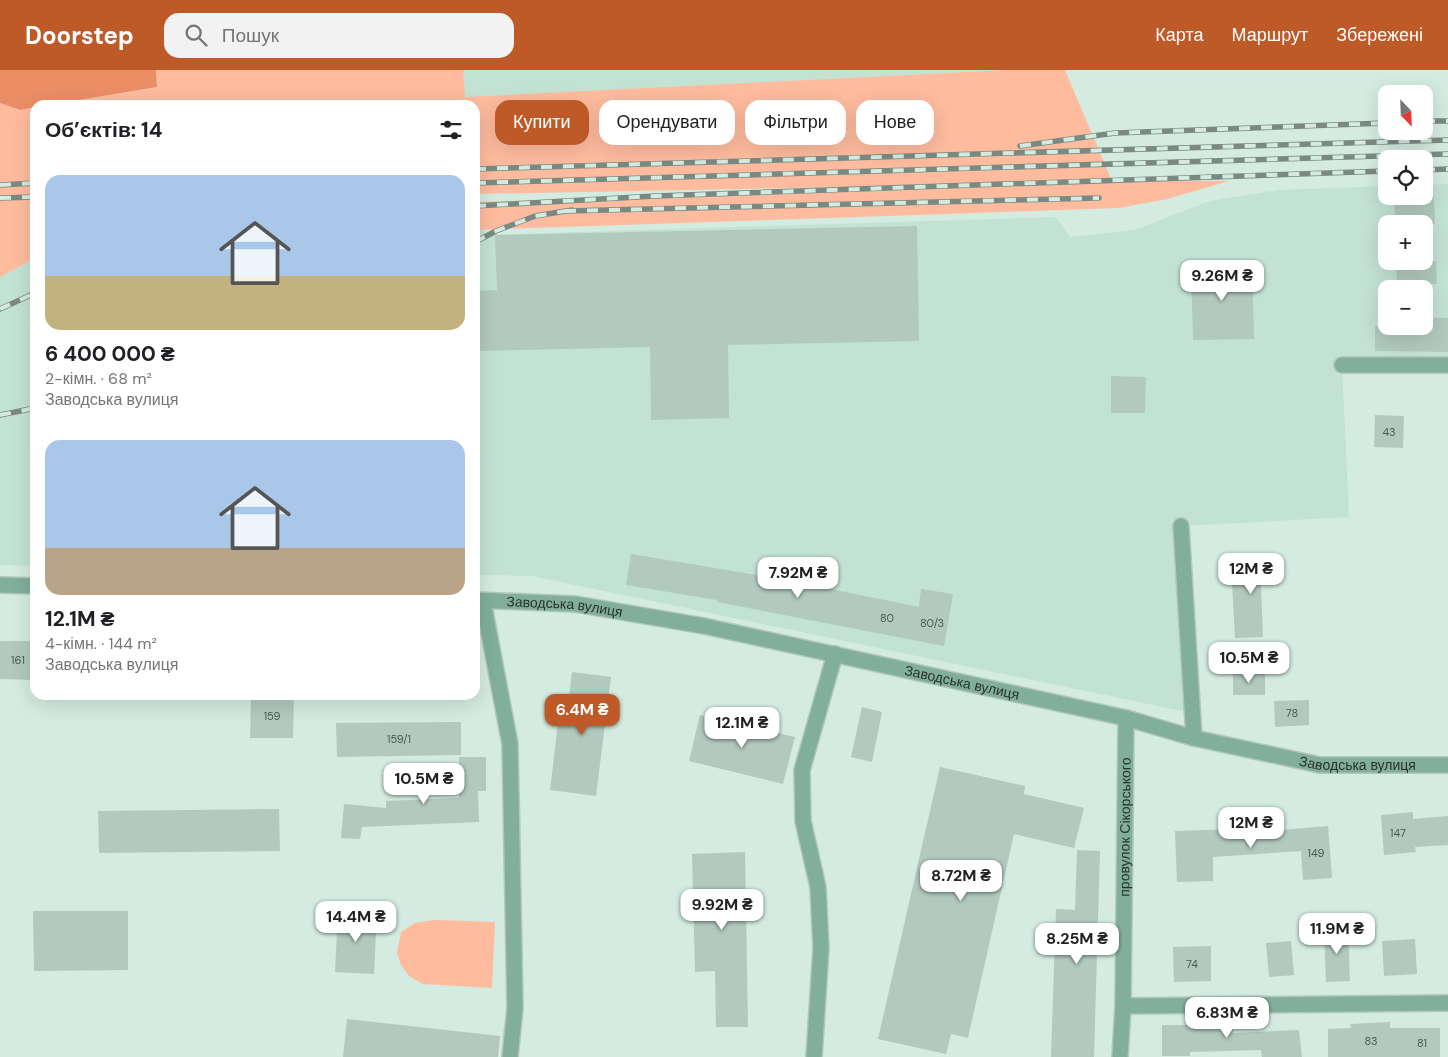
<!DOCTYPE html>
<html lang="uk">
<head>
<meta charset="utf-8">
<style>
	body { margin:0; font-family:"DM Sans",sans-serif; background:#f2f2f2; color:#202124; height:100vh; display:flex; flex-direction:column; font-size:19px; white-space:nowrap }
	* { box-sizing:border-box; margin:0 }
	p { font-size:16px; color:#757577 }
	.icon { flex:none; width:28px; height:28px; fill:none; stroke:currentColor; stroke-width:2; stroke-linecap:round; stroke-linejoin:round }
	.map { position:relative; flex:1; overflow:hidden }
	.details { position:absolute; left:30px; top:30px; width:450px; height:600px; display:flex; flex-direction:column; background:#fff; border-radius:15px; box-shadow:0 5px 20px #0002 }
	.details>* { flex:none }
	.guide { position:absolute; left:495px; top:30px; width:475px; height:45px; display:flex; gap:10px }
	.needle { width:32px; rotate:157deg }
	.buttons { position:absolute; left:1378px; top:15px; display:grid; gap:10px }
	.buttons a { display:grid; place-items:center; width:55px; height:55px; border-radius:10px; background:#fff; box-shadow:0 5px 20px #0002; font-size:25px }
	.price { position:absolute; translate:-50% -42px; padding:0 11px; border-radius:10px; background:#fff; color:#222; font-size:16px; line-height:32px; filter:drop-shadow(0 1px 2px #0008) }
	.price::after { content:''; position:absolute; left:50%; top:30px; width:15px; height:11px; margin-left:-8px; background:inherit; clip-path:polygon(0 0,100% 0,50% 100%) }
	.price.active { background:#be5928; color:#fff }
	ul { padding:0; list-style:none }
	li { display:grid; align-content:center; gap:10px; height:265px; padding:0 15px }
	li span { display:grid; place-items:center; height:155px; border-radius:15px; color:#555 }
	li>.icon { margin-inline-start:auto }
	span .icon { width:90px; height:90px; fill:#fffc; stroke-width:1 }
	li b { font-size:21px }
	h2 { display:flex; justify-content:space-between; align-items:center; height:60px; padding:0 15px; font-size:21px }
	.chip { padding:0 18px; border-radius:15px; background:#fff; box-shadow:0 5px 20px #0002; font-size:18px; line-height:45px }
	.chip.active { background:#be5928; color:#fff }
	header { display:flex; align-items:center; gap:30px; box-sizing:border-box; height:70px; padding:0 25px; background:#be5928; color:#fff }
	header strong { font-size:24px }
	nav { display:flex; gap:28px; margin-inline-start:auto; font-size:18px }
	.search { width:350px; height:45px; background:#f2f2f2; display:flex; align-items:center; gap:12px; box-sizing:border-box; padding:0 18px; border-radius:15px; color:#757577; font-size:19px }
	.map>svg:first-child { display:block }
	.built { fill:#c2e2d4; fill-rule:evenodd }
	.green { fill:#febb9e }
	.forest { fill:#eb8e66 }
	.building { fill:#b1c9be }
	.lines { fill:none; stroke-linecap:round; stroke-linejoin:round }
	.minor-casing { stroke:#b1c6bc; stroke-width:18 }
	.minor { stroke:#81af9c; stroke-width:15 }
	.rail-casing { stroke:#7a8a83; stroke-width:5.5 }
	.rail { stroke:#d3ebe0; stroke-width:4; stroke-dasharray:11; stroke-linecap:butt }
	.labels { text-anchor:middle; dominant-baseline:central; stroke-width:4; stroke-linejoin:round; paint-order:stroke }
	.number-label { font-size:11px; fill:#4b5852 }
	.street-label { font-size:14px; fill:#29322e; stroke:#d3ebe0 }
</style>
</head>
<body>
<header>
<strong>Doorstep</strong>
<div class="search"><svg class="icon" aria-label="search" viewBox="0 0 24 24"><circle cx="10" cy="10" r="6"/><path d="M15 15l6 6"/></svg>Пошук</div>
<nav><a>Карта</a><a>Маршрут</a><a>Збережені</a></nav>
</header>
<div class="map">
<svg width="1448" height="987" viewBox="0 0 1448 987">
	<rect width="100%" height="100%" fill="#d3ebe0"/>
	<!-- built -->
	<path class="built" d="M463,0h544l-543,27z
		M1448,114v181h-106l7,152 -168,9 11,187 -660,-137 -57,-1v-349h5l7,9 569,-18 14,20 65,-7 75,-29 69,-11 107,-4v10h38v-11zM1386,154h38v37h-38zM1386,219h38v37h-38z
		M35,188v308l-35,-1v-288z"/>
	<!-- green -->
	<path class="green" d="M156,0h307l2,27 542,-27h58l47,111h117l-62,18 -48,9 -644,22v-28l581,-19 -581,11v-89h-426l108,-18z
		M0,33l20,7 15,-3v151l-35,19z
		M434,850l61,2 -3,66 -69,-4 -14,-8 -8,-11 -4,-12 4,-21 14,-9z"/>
	<!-- forest -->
	<path class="forest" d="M0,0h156l1,17 -108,18h-14v2l-15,3 -20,-7z"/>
	<!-- building -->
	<path class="building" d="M1394,126h40l1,28h-40z
		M917,156l2,115 -191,4 1,73 -78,2 -1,-73 -175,4v-60l22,-1 -2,-55z
		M1396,191h40l1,23 -40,1z
		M1252,194l2,75 -61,1 -2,-75z
		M1424,248h24v34l-73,-1v-25h49z
		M1111,306l35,1 -1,36h-34z
		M1375,345l29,1 -1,32 -29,-1z
		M631,484l150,25 138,28 2,-18 32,5 -9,52 -227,-44v-2l-91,-15z
		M1278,490l2,24 -19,1 2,52 -28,1 -4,-75z
		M0,571h35v39l-35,-1z
		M572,602l39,5 -15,119 -46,-6 8,-67 8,1z
		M1233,603h32v22h-32z
		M251,625h43l-1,43h-43z
		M1309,630v25l-34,2 -1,-26z
		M862,637l20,5 -10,50 -21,-5z
		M700,645l95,22 -12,47 -94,-23z
		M461,652v33l-124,2 -1,-34z
		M459,687h27v34h-8l1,31 -117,5 -2,12 -19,-1 3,-34 42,4v-7l73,-3z
		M940,697l85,19 -1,8 60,14 -10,40 -60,-14 -46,204 -17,-4 -5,20 -68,-15z
		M279,739l1,42 -181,2 -1,-42z
		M1413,742v7l35,-3v29l-33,2 1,5 -32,3 -3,-40z
		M1269,750l1,11 58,-5 4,52 -29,2 -2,-29 -88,6v24l-36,1 -2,-51 62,-2 -1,-6z
		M1077,780l23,1 -6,206h-43l5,-148 19,1z
		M745,782l3,175h-32l-1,-56 -20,1 -3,-118z
		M33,841h95v59l-94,1z
		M338,842l39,2 -3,60 -39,-2z
		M1348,858l2,53 -24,1 -2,-53z
		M1415,869l2,35 -33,2 -2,-35z
		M1291,871l3,34 -25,2 -3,-34z
		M1211,876v35l-37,1 -1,-35z
		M1233,944v19l66,-3 3,27h-40l-1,-7 -71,2v4h-28v-31h38v-10z
		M347,949l153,17 -2,21h-155z
		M1390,952v6h50v29h-112v-28l23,-1 -1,-4z"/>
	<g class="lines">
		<defs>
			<g id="minor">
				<path d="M1342,295h106"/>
				<path d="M1181,456l13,212"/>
				<path d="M0,515l35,1"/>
				<path id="s1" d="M475,530l100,4 129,22 422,92 68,20 126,27h128"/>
				<path d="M483,531l27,143 5,264 -5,49"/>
				<path d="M1123,936l325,-3"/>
				<path d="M814,987l7,-109 -3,-61 -15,-66 -1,-51 33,-116"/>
				<path id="s2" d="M1120,987l3,-51 3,-288"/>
			</g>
		</defs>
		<!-- minor casing -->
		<use href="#minor" class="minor-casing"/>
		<!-- minor -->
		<use href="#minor" class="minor"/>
		<defs>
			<path id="rail" d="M1424,51h24
				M1020,76l95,-13 271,-10
				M475,99l973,-29
				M1424,100l24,-1
				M475,113l973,-29
				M0,115l35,-2
				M0,128l35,-1
				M475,136l180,-10 731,-25
				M565,141l534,-13
				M475,172l21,-11 39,-15 37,-6
				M0,239l35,-16
				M0,345l35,-7"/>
		</defs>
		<!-- rail casing -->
		<use href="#rail" class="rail-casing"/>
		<!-- rail -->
		<use href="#rail" class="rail"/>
	</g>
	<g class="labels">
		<!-- number labels -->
		<g class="number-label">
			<text x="1389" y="362">43</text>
			<text x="887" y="548">80</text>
			<text x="932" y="553">80/3</text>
			<text x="18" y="590">161</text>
			<text x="1292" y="643">78</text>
			<text x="272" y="646">159</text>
			<text x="399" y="669">159/1</text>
			<text x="1398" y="763">147</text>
			<text x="1316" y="783">149</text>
			<text x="1192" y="894">74</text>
			<text x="1371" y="971">83</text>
			<text x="1422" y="973">81</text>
		</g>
		<!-- street labels -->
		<g class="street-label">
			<text stroke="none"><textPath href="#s1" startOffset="90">Заводська вулиця</textPath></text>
			<text stroke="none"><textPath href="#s1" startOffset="495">Заводська вулиця</textPath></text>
			<text stroke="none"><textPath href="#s1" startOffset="900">Заводська вулиця</textPath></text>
			<text stroke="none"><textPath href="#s2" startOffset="230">провулок Сікорського</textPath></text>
		</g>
	</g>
</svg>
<div class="buttons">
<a><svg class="needle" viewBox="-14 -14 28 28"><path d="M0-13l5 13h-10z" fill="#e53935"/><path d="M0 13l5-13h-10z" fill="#757577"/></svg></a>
<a><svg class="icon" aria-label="locate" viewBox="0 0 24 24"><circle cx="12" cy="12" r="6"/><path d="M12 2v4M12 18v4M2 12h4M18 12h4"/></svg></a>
<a>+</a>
<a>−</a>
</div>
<b class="price" style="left:1222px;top:232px">9.26M ₴</b>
<b class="price" style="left:1251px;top:525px">12M ₴</b>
<b class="price" style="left:798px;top:529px">7.92M ₴</b>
<b class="price" style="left:1249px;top:614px">10.5M ₴</b>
<b class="price active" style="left:582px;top:666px">6.4M ₴</b>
<b class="price" style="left:742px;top:679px">12.1M ₴</b>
<b class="price" style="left:424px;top:735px">10.5M ₴</b>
<b class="price" style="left:1251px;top:779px">12M ₴</b>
<b class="price" style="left:961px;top:832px">8.72M ₴</b>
<b class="price" style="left:722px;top:861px">9.92M ₴</b>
<b class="price" style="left:356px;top:873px">14.4M ₴</b>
<b class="price" style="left:1337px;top:885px">11.9M ₴</b>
<b class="price" style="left:1077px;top:895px">8.25M ₴</b>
<b class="price" style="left:1227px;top:969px">6.83M ₴</b>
<div class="guide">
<a class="chip active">Купити</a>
<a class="chip">Орендувати</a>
<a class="chip">Фільтри</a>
<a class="chip">Нове</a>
</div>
<section class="details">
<h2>Об’єктів: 14<svg class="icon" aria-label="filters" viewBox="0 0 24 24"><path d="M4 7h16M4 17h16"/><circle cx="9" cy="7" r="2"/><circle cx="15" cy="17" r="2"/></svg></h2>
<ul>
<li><span style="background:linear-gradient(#a9c7e8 65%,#c2b280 0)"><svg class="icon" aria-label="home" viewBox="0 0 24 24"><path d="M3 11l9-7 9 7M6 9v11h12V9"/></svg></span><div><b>6 400 000 ₴</b><p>2-кімн. · 68 m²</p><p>Заводська вулиця</p></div></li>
<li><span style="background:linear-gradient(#a9c7e8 70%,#b9a48a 0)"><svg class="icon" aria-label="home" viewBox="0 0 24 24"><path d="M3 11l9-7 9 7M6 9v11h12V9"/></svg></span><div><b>12.1M ₴</b><p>4-кімн. · 144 m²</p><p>Заводська вулиця</p></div></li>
</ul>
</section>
</div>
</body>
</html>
